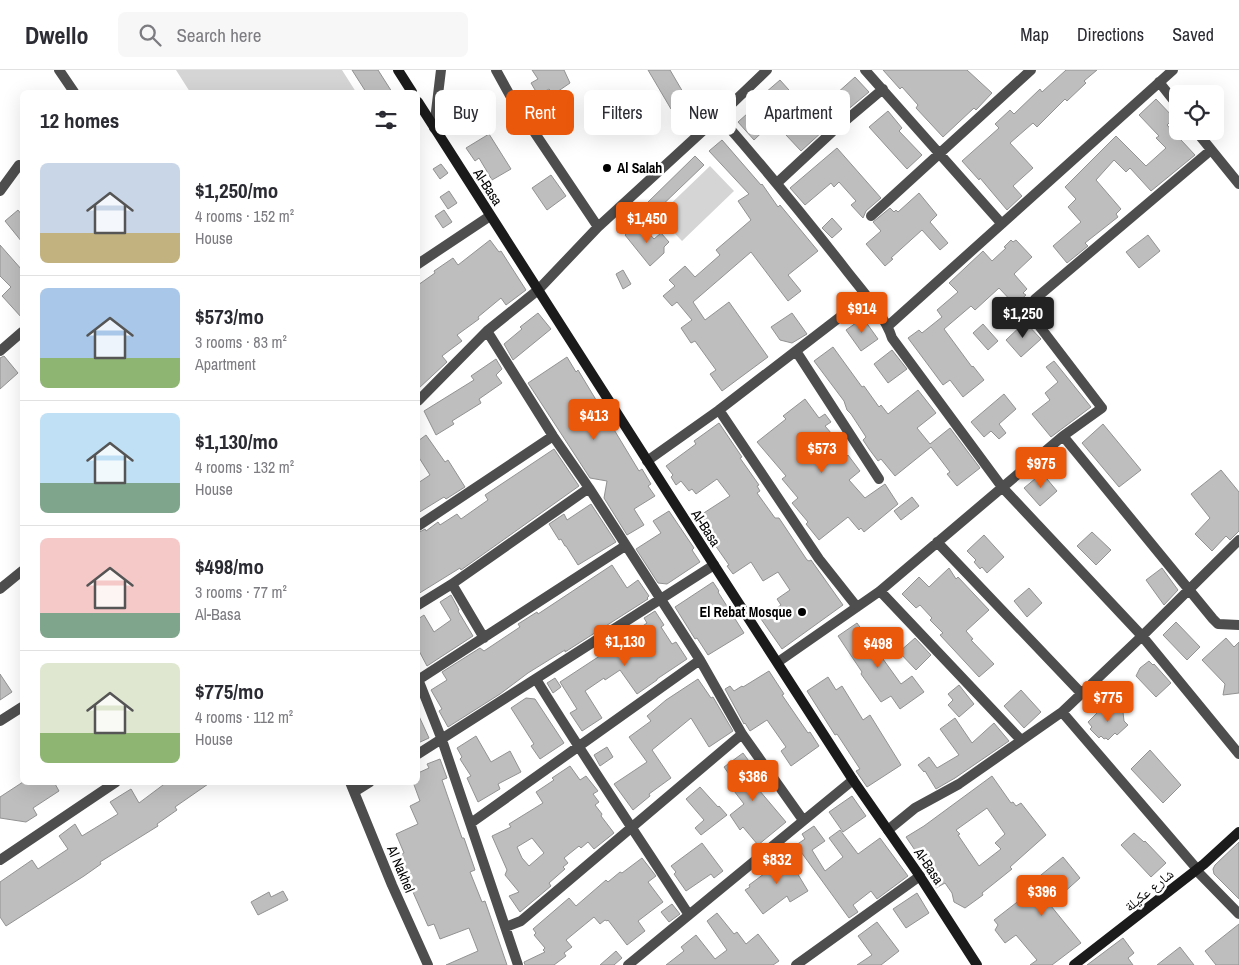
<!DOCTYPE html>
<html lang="en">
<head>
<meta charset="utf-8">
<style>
	body { margin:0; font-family:"Archivo Narrow","Noto Naskh Arabic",sans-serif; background:#f7f7f7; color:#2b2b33; height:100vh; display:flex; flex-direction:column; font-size:19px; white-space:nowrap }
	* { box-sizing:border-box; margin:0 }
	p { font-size:16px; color:#7c7c81 }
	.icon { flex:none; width:28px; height:28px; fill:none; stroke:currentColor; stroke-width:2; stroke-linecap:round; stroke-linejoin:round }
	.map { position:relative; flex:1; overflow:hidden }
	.sheet { position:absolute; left:20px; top:20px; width:400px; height:695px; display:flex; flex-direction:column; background:#fff; border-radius:8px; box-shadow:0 5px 20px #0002 }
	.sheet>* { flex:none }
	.hud { position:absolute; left:435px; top:20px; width:475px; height:45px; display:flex; gap:10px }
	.tools { position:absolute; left:1169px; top:15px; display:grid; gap:10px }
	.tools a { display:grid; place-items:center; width:55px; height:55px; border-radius:8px; background:#fff; box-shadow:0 5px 20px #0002; font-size:25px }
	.price { position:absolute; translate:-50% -42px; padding:0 11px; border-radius:5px; background:#ea580c; color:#fff; font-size:16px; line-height:32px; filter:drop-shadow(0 1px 2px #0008) }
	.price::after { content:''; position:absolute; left:50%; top:30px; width:15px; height:11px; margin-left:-8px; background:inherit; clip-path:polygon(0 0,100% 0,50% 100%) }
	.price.on { background:#222; color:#fff }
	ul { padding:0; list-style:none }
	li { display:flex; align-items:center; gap:15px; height:125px; padding:0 20px }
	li+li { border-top:1px solid #e1e1e2 }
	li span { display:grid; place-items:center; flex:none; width:140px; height:100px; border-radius:8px; color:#555 }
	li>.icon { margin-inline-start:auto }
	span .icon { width:60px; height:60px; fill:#fffc; stroke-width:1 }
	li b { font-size:21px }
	h2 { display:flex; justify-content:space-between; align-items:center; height:60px; padding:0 20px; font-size:21px }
	.chip { padding:0 18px; border-radius:8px; background:#fff; box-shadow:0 5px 20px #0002; font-size:18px; line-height:45px }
	.chip.on { background:#ea580c; color:#fff }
	header { display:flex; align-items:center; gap:30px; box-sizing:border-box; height:70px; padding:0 25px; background:#fff; border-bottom:1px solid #e1e1e2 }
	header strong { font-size:24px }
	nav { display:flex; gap:28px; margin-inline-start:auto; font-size:18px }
	.search { width:350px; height:45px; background:#f7f7f7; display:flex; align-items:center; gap:12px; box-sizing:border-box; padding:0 18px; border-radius:8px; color:#7c7c81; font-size:19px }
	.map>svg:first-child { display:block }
	.green { fill:#d5d5d5 }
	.building { fill:#bebebe; stroke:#929292; fill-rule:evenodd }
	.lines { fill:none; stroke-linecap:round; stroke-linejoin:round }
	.street { stroke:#4e4e4e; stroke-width:10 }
	.secondary { stroke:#1b1b1b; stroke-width:10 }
	.poi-dot { fill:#000; stroke:#fff; stroke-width:2 }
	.labels { text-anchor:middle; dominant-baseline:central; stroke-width:5; stroke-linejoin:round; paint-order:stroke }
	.poi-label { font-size:14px; font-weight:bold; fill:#000; stroke:#fff; text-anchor:start }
	.street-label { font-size:14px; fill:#000; stroke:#fff }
</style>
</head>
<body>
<header>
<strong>Dwello</strong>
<div class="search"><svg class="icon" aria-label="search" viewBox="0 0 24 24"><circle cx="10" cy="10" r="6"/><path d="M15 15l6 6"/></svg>Search here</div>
<nav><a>Map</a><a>Directions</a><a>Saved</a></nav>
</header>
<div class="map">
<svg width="1239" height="895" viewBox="0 0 1239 895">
	<rect width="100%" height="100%" fill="#fff"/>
	<!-- green -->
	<path class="green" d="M176,0h166l14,22h-166z
		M710,96l24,25 -52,50 -24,-25z"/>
	<!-- building -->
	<path class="building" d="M352,0h26l14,22h-26z
		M532,0h32l6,13 -16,11 -5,-5 -11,6 -7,-12 7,-4z
		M648,0h22l17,29 -16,10z
		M883,0h84l25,23 -16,17 -2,-2 -31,29 -27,-29 2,-3 -16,-18 -2,2z
		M1066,0h31l-13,11 2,2 -19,18 -2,-2 -28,28 -4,-4 -23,20 23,25 -20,18 9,10 -15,14 -27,-32 -1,2 -17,-19 37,-33 -4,-4 15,-14 4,4 26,-25 2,3z
		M855,7l14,15 -35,29 -33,30 -15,-16 37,-33 -1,-2 12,-9 2,3z
		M780,10l17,19 -43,41 -16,-18 29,-26 -2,-3z
		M1156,29l18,19 -7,7 28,30 -44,36 -21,-23 -4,4 -12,-12 -18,20 25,29 -5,5 2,3 -33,26 3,3 -21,17 -14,-17 28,-24 -13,-15 8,-8 -11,-12 51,-51 30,30 20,-18 -10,-10 3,-2 -20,-21z
		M888,41l14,17 -3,3 23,24 -15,14 -38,-42z
		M489,64l22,35 -19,11 -13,-22 -4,3 -9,-13z
		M722,70l39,45 1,-1 16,23 2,-2 38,46 -30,24 13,16 -13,10 -37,-49 -58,50 12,18 24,-18 39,55 -46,34 -12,-17 6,-4 -21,-29 -4,2 -10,-15 11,-8 -15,-18 -5,4 -9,-10 12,-10 -6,-6 16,-14 10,11 25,-22 -4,-5 35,-30 -13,-19 11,-7 -40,-43z
		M837,78l44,50 -15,13 -3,7 -12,-13 5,-4 -17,-19 -5,5 -3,-4 -26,22 -15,-17z
		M695,86l9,9 -50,48 -8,-9z
		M441,94l7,9 -8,6 -7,-10z
		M551,105l15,21 -19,14 -15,-22z
		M449,121l8,12 -9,6 -8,-12z
		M919,123l18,22 -7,7 18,21 -8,7 -18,-20 -31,28 2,1 -8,7 -19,-22 15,-13 -8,-9 17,-14 4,4 2,-2 2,2z
		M18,140l4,5v27l-17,-21z
		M444,140l8,12 -9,6 -8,-12z
		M832,148l10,11 -10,9 -10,-10z
		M639,152l15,17 7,-6 8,9 -5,5v6l-14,13 -25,-31z
		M1148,165l12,16 -21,17 -13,-16z
		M490,170l9,12 2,-1 25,39 -20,15 -5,-7 -23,19 1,2 -22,16 5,6 -20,15 5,6 -29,27v-104l17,-12 -1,-2 19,-13 5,7z
		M1011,170l2,2 3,-2 16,17 -18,17 13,15 -4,4 3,2 -11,10 -16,-17 -24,22 -4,-4 -27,23 28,38 1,-1 11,14 -21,17 -13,-17 -7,5 -35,-47 11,-8 3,3 20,-16 -5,-7 21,-18 -9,-9 34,-32 9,10 14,-13 -2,-1z
		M0,175l22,25v48l-20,-22 9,-9 -11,-11z
		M623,200l8,14 -8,5 -7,-15z
		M538,243l13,16 -38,31 -9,-16 18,-15 -2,-2z
		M792,243l15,21 -15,9 -12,-3 -9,-13z
		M863,248l15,21 -17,12 -15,-21z
		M1025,252l16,17 -20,18 -15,-17z
		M983,254l15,17 -10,9 -15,-17z
		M833,277l29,40 2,-1 15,21 2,-2 7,9 30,-24 18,23 -19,15 13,16 20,-16 30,40 -23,18 -10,-12 3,-2 -19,-25 -36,29 -14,-17 -3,2 -9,-12 -6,-9 3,-3 -15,-23 -4,-4 -3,-9 -30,-40z
		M892,280l15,19 -19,14 -14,-19z
		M4,286l14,17 -18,16v-31z
		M567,287l9,15 2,-2 61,101 3,-2 9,15 -3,2 7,10 -21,13 10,16 -17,10 -23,-37 3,-17 -17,-3 -62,-95z
		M496,289l6,10 -6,6 6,8 -23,16 2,4 -29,18 2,3 -18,11 -12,-24 50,-31 -3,-4z
		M1054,291l37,46 -40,30 -19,-23 18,-14 -5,-7 13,-11 -12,-15z
		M1004,324l12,15 -17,15 7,9 -7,6 -8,-8 -7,6 -13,-15z
		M805,329l14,19 6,-4 6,8 -6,4 7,8 -4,3 17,21 3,-3 12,16 -11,9 16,18 20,-14 13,20 -34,28 -3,-4 -2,2 -11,-13 -29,23 -13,-16 2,-2 -16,-19 6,-5 -16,-19 4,-3 -29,-34 29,-23 -3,-3z
		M719,353l23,34 -2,1 19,27 -2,1 3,5 -3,2 18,25h4l28,42 2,1 2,-1 32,45 -61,44 -21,-30 20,-14 -4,-6 13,-9 -12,-18 -15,9 -12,-19 -18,12 -6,-8 2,-1 -33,-47 34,-22 -13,-17 -21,15 -4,-5 -3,2 -8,-10 -5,4 -5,-8 2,-2 -7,-9 30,-22 -2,-3z
		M1103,354l38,46 -22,17 -37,-44z
		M426,365l19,27 3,-2 17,27 -19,12 -2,-2 -26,16v-30l12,-8 -12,-19v-15z
		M554,379l25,37 -118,84 -1,-2 -42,26v-61l7,-4 1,2 12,-9 2,3 17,-11 4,5 27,-19 -3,-5z
		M1221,400l18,22v39l-9,9 -4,-4 -14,15 -17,-17 15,-16 -19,-24z
		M1042,403l15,18 -17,15 -16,-18z
		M912,427l7,9 -18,14 -7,-9z
		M591,434l25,38 -38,23 -12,-19h-1l-4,-7 -2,1 -10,-16 15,-10 3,6z
		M669,441l25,37 -2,2 8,12 -33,22 -9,-1 -22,-34 25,-16 -8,-12z
		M1092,462l19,18 -15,15 -19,-19z
		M984,465l20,22 -17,16 -5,-6 -2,2 -6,-7 2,-2 -9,-9z
		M612,495l15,23 11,-8 11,16 -2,2 1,1 -83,53v-2l-37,23 -28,21 -52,33 -9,-16 3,-2 -11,-19 16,-10 -5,-8 38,-24 4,3 36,-24 -2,-3 19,-12 1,2z
		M949,498l7,11 2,-2 31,33 -23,21 7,8 -2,1 23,24 -15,13 -39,-42 3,-2 -13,-13 2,-2 -12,-13 -4,3 -14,-14 17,-17 10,10z
		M1162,498l16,22 -14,15 -18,-25z
		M713,512l6,9 -1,1 26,41 -36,22 -11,-17 -2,1 -20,-32z
		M1029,518l13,15 -15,14 -13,-16z
		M451,525l8,15 -1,1 15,25 -46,30 -9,-17v-30l6,-4 10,17 17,-12 -11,-18z
		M655,541l9,14 -3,2 11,17 4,-2 11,17 -30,20v1l-20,14 -17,-24 -15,10 -1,-2 -19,13 17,27 -20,13 -12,-18 7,-4 -17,-27 58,-38 -5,-7 11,-7 4,6 19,-13 -3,-5z
		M1176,552l24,25 -13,13 -24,-25z
		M857,553l44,61 11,-8 12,16 -24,17 -9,-13 -10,6 -20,-28 1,-2 -24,-36z
		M915,568l16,17 -15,15 -17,-18z
		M1226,568l8,9 5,-5v51l-16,2 2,-11 -23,-24z
		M1149,591l4,4 1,-1 17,19 -15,14 -20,-21 4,-8z
		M769,601l15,23 -2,1 26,38 2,-1 9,14 -28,20 -10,-15 5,-4 -19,-27 -17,11 -5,-8 -1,1 -19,-35 5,-3 4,5 8,-5 1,1z
		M0,604l12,18 -12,8z
		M828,607l8,13 6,-4 21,34 7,-5 31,50 -34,22 -11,-16 4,-2 -23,-35 -2,1 -28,-44z
		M555,608l6,9 -8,6 -6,-10z
		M698,609l13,19 2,-1 20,34 -24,16 -18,-29 -39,32 19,28 -22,16 1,2 -17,14 -19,-26 33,-22 -18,-25 22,-16 -4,-5 19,-16z
		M959,615l15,19 -15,13 -11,-12 5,-5 -5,-6z
		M1021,620l20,22 -17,16 -20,-22z
		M526,628l9,1 29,44 -24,16 -9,-13 3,-2 -23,-36z
		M1107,633l8,8 8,1 1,9 4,4 -11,10 -2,-2 -7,7 -2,-2 -2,1 -3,-3 -2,2 -9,-9 2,-2 -4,-5z
		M418,644l11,24 -11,5z
		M955,648l17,25 22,-20 15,18 -54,37 -19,11 -11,-18 -1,1 -6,-7 11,-8 8,11 22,-13 -19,-26z
		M476,666l15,26 19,-11 11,21 -23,12 2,5 -22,13 -11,-24 4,-2 -11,-17 2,-2 -5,-9z
		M607,677l6,10 -13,9 -6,-11z
		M1150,680l31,35 -18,18 -32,-34z
		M743,683l23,31 -7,6 27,32 -28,23 -15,-18 -3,3 -10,-15 14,-11 -13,-17 5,-3 -12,-17z
		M440,689l7,19 -5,2 20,58h2l11,32 -5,2 12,30 3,-1 22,64h-61l32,-14 -9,-23 -29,11 -6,-15 -6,2 -31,-70 7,-3 -8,-19 22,-10 -8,-18 10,-5 -7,-19h5v-9l11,-5 -2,-4z
		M570,696l10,14 6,-4 12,15 -5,3 6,8 -4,3 7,9 -1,2 13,17 -20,16 -6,-7 -7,6 -2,-2 -15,12 4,5 -5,4 2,2 -16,14 2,3 -31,26 -11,-16 10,-4 -14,-17 2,-5 -15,-34 19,-9 -2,-3 34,-21 -7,-11 18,-12 -2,-2zM532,768l12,15 -15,13 -7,-8 -5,-11z
		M992,706l19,27 2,-1 3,4 5,-3 25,32 -36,32 2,2 -30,24 1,2 -18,13 -11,-6 -2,-9 -7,-10 -9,5 -13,-21 2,-2 -19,-28 18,-11zM987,738l18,26 -10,9 6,6 -22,17 -21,-31 2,-1 -4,-4z
		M23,712h31l5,9 -26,17 4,7 -11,7 -26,-4v-21z
		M167,712h44l-36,25 2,3 -20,14 1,2 -58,36 1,2 -17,12 -78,50 -6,-9v-35l32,-22 6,9 30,-20 -9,-13 16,-12 7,12 36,-22 -8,-12 21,-13 8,14z
		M700,717l18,20 1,-1 8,9 -26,20 -6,-7 9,-8 -18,-21z
		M852,726l14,20 -23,16 -14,-20z
		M814,756l11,15 -13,9 13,21 18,-14 -14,-19 11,-8 18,24 22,-16 28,38 -31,23 -6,-8 -18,14 5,7 -9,6 -53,-73 9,-6 -3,-5z
		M1134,763l10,9 1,-1 21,22 -15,14 -30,-32z
		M1239,772v57l-25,-25 -1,-5 2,-4z
		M702,773l21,28 -9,7 -3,-4 -25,17 -12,-17 2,-2 -5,-6z
		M785,783l23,38 -18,11 -3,-6 -24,18 -18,-24 5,-3 -1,-2 19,-14 -3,-4z
		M1063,787l17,21 -19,17 1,2 -11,9 30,37 -29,22h-22l7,-5 -21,-25 -11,8 -10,-13 3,-5 -4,-5 40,-31 -4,-5z
		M642,788l14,18 -8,6 15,20 -25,19 7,10 -18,14 -19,-25 -1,1 -2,-1 -5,4 -6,-7 -28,23 6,7 -8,6 2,3 -12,9h-29l-1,-3 21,-10 -2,-2 2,-2 -11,-13 2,-2 -3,-4 36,-31 7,8 30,-26 2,2 12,-10 2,1z
		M283,821l5,9 -30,15 -7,-13 18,-10 2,5z
		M917,823l12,20 -23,15 -13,-19z
		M672,834l8,10 -11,8 -8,-10z
		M717,843l17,21 3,-2 9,12 12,-10 21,27 -6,4h-107l18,-14 -3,-4 15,-12 19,24 12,-9 -20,-29z
		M877,852l22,29 -18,14h-24l15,-10 -14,-19z
		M1239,854v41h-23l-11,-14z
		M1123,868l11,15 -6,5 5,7h-46z
		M1180,877l14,18h-37z
		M616,881l6,7 -8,7h-14z"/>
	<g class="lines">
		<!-- street -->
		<path class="street" d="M59,0l15,22
			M496,0l16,29 86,128
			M865,0l136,153
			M1159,12l19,24
			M719,46c43,49 84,99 124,150 15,20 42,49 49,72l110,149 140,149 97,118
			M434,58l7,-58
			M1196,61l43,53
			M777,113l55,-51 51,-43
			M0,121l19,-26
			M871,146l160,-146
			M418,194l72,-48
			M888,256l285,-256
			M487,261l66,105 36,52 111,172 42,74 61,86
			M0,281l22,-19
			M796,281l83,128
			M418,331l69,-70 51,-41 60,-63 121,-111 48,-46
			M719,340l100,149 38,48
			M1063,366l150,183 5,5 21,1
			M647,391l72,-51 147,-113
			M418,456l135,-90
			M937,472l144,151
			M452,514l32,54
			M0,519l22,-18
			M880,521l141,149
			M418,535l34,-21 137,-96
			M778,592l102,-71 183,-155 39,-28 -65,-85 -4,-15 2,-9 176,-149
			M418,609l24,61 76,225
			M536,609c49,80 102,157 153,236
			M418,610l207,-134
			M1062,642l135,157
			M0,651l22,-14
			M418,684l296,-189
			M350,712l42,103 36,80
			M354,722l16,-10
			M471,753l229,-163
			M888,760l27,-22 44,-24 103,-72 80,-76 97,-96
			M0,790l116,-78
			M1196,800l43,44
			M506,857l15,-6 221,-187
			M628,895l225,-185
			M796,895l124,-89"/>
		<!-- secondary -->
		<path class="secondary" d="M398,0l14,22
			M418,32l296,463 139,215 64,92 60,93
			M1074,895l130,-101 35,-32"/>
	</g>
	<!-- markers -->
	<g class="poi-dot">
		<circle cx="607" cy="98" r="5"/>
		<circle cx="802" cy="542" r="5"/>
	</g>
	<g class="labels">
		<!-- poi labels -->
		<g class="poi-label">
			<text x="617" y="98">Al Salah</text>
			<text x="792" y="542" text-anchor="end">El Rebat Mosque</text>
		</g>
		<!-- street labels -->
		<g class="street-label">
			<text transform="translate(488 117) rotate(57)">Al-Basa</text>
			<text transform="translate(706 458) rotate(57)">Al-Basa</text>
			<text transform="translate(929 796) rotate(56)">Al-Basa</text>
			<text transform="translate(401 799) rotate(67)">Al Nakhel</text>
			<text transform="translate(1149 820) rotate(-39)">شارع عكيلة</text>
		</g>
	</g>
</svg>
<div class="tools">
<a><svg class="icon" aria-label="locate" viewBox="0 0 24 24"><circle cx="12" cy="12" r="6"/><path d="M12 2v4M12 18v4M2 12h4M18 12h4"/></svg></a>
</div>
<b class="price" style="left:647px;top:174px">$1,450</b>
<b class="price" style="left:862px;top:264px">$914</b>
<b class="price on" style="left:1023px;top:269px">$1,250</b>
<b class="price" style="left:594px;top:371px">$413</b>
<b class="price" style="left:822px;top:404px">$573</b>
<b class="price" style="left:1041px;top:419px">$975</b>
<b class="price" style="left:625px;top:597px">$1,130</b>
<b class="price" style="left:878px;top:599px">$498</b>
<b class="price" style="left:1108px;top:653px">$775</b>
<b class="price" style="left:753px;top:732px">$386</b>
<b class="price" style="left:777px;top:815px">$832</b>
<b class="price" style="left:1042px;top:847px">$396</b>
<div class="hud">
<a class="chip">Buy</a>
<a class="chip on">Rent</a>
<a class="chip">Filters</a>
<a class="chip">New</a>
<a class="chip">Apartment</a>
</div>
<section class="sheet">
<h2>12 homes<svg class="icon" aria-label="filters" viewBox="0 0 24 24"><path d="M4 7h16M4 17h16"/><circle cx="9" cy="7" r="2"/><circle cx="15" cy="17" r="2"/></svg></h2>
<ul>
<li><span style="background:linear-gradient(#c9d6e8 70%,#c2b280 0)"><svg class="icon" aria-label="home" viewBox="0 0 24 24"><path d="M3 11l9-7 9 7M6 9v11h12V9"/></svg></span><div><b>$1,250/mo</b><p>4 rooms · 152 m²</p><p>House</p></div></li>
<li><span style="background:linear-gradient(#a9c7e8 70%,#8fb573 0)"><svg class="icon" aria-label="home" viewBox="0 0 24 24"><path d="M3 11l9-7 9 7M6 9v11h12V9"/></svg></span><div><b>$573/mo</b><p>3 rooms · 83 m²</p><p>Apartment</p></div></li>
<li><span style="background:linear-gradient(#bfe0f5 70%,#7fa58c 0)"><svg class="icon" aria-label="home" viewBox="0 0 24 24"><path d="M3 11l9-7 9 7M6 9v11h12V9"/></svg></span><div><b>$1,130/mo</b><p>4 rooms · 132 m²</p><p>House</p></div></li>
<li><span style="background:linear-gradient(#f6c9c9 75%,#7fa58c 0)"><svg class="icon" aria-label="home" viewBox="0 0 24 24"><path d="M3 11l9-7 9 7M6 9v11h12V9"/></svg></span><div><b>$498/mo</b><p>3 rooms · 77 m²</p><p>Al-Basa</p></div></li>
<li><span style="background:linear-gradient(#dfe7d0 70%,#8fb573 0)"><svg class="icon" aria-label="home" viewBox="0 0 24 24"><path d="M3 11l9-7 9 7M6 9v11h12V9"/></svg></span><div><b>$775/mo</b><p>4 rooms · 112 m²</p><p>House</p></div></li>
</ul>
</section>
</div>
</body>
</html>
